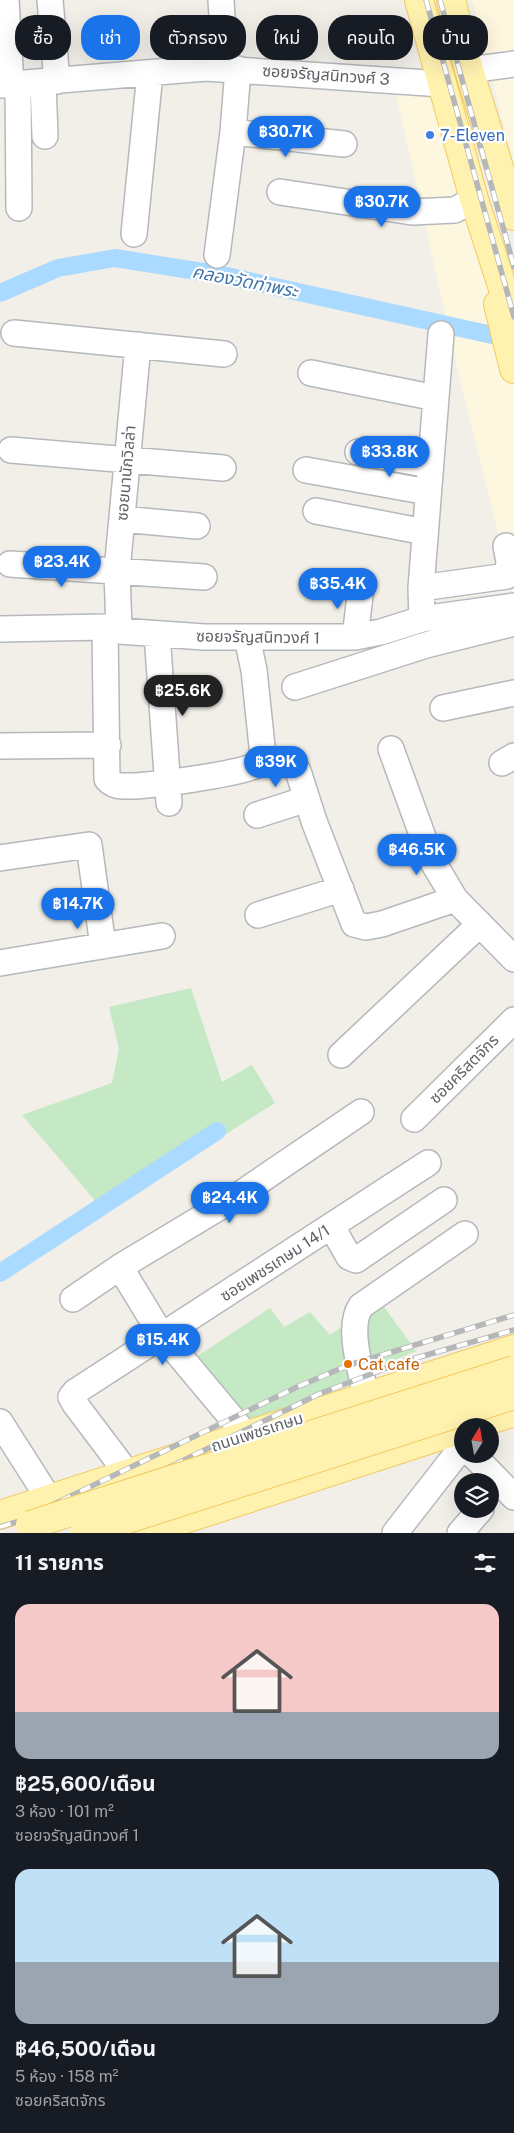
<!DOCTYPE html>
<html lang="th">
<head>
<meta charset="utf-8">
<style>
	body { margin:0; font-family:"Public Sans","Noto Sans Thai",sans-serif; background:#20242c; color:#f1f3f6; height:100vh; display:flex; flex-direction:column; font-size:19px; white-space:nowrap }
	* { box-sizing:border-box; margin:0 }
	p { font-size:16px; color:#9ea1a6 }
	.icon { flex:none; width:28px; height:28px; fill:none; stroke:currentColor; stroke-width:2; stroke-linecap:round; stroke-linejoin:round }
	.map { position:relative; height:1533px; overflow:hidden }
	.sheet { display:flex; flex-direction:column; background:#171b24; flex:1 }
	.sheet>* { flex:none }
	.guide { position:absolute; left:15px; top:15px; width:485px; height:45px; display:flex; gap:10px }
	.needle { width:32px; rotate:11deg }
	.buttons { position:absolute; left:454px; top:1418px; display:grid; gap:10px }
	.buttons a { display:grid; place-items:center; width:45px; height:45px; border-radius:50%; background:#171b24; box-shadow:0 5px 20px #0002; font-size:25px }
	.price { position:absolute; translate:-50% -42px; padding:0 11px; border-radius:18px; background:#1a73e8; color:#fff; font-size:16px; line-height:32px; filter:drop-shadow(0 1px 2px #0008) }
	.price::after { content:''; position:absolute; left:50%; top:30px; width:15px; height:11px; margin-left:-8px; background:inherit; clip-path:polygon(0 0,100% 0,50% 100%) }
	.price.current { background:#222; color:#fff }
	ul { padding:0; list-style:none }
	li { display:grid; align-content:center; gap:10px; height:265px; padding:0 15px }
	li span { display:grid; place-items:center; height:155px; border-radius:15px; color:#555 }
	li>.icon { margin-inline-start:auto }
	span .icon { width:90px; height:90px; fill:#fffc; stroke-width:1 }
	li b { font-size:21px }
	h2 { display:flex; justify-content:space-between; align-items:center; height:60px; padding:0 15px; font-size:21px }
	.chip { padding:0 18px; border-radius:20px; background:#171b24; box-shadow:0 5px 20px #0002; font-size:18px; line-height:45px }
	.chip.current { background:#1a73e8; color:#fff }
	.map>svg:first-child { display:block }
	.commercial { fill:#fef7e0 }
	.green { fill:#c5e8c5 }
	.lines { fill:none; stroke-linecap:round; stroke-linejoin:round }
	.canal { stroke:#aadaff; stroke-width:18 }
	.minor-casing { stroke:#b5b8bc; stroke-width:28 }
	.major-casing { stroke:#f2c960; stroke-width:30 }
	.minor { stroke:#fff; stroke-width:25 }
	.major { stroke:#fff2af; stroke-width:28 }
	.rail-casing { stroke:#b6b7b8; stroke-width:5.5 }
	.rail { stroke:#fff; stroke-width:4; stroke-dasharray:11; stroke-linecap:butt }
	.major-bridge-casing { stroke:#f2c960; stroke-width:30; stroke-linecap:butt }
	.major-bridge { stroke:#fff2af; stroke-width:28 }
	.shop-dot { fill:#3f7fe0; stroke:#fff; stroke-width:2 }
	.food-dot { fill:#e8710a; stroke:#fff; stroke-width:2 }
	.labels { text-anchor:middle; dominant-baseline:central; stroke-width:4.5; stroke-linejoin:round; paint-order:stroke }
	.street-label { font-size:16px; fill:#5f6368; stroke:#fff }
	.shop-label { font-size:16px; fill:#366cbe; stroke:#fff; text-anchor:start }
	.food-label { font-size:16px; fill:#c56008; stroke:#fff; text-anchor:start }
	.water-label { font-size:18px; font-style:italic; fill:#4174aa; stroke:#fff }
</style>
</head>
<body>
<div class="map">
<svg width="514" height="1533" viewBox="0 0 514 1533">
	<rect width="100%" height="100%" fill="#f1efe8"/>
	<!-- commercial -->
	<path class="commercial" d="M472,0h42v167v-1z
		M431,67l83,316v216l-61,-249 -62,-279z"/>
	<!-- green -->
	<path class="green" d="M191,988l31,94 30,-17 23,38 -171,108 -82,-96 90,-32 7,-34 -10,-42z
		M379,1300l37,51 -176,77 -53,-65 83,-55 14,19 26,-15 20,23z"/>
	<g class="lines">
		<!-- canal -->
		<path class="canal" d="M0,293l58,-25 57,-10 107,17 270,60
			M0,1273l217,-142"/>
		<defs>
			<path id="minor" d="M6,0l5,84
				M50,0l7,81
				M221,0l4,68
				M469,70l45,-6
				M43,82l2,54
				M18,83l1,125
				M0,85l206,-17 236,16
				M233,132l111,12
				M280,192l132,20 43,-2 19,-11
				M134,234l16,-161
				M217,255l16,-123 5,-63
				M14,333l210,21
				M311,373l125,25
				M11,450l212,18
				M358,452l72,13
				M306,470l122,22
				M316,511l109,21
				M122,519l75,7
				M10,564l194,13
				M421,588l86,-12 2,-14 -3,-16
				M422,619l-1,-31 20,-254
				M105,627l2,152c5,6 10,7 17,7 23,1 117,-12 135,-22l4,-8 -9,-86 -7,-32
				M0,629l105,-2 14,4 85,6h151l26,-5 41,-13 92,-13
				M119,631l-2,-60 21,-226
				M157,634l12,169
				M355,637l6,-49
				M295,687l131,-42 88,-22
				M443,708l71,-15
				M0,746l108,-1
				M391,749l40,110 24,40 59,60
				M502,763l12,-7
				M298,771l16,50 40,103 12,3 16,-3 73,-25
				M257,815l50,-16
				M0,858l89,-13 14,101
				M258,915l83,-26
				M0,963l162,-27
				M341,1055l139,-131
				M414,1119l100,-99
				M332,1227l17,30 7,3 88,-60
				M120,1267l39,64 87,104
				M73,1299l47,-32 113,-68 128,-87
				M366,1397c-4,-24 -20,-70 -5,-91l104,-72
				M0,1422l49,77
				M472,1454l42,43
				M127,1473l-52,-69 -4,-7 4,-5 353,-229
				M395,1533l67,-86
				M460,1533l21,-24"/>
			<path id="major" d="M419,0l55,199 40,124
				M451,0l18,70 45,146
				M498,304l16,65
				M471,1426l43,-14
				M0,1515l514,-166
				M142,1533l320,-104"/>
		</defs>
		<!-- minor casing -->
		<use href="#minor" class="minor-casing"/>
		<!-- major casing -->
		<use href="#major" class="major-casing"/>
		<!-- minor -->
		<use href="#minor" class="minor"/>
		<!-- major -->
		<use href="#major" class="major"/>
		<defs>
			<path id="rail" d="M426,0l88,317
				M440,0l74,267
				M0,1527l19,-6 278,-134 52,-22 165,-50
				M35,1533l284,-139 83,-32 112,-32"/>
		</defs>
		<!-- rail casing -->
		<use href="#rail" class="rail-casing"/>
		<!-- rail -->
		<use href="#rail" class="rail"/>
		<defs>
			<path id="major-bridge" d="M30,1525l484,-155
				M84,1533l430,-138"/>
		</defs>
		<!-- major-bridge casing -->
		<use href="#major-bridge" class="major-bridge-casing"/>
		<!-- major-bridge -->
		<use href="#major-bridge" class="major-bridge"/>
	</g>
	<!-- markers -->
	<circle class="shop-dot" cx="430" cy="135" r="5"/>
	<circle class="food-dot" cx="348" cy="1364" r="5"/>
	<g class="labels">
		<!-- street labels -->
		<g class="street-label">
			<text transform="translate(326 75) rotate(4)">ซอยจรัญสนิทวงศ์ 3</text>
			<text transform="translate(126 473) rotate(-85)">ซอยนานักวิลล่า</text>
			<text transform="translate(258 637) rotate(1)">ซอยจรัญสนิทวงศ์ 1</text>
			<text transform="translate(464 1069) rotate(-45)">ซอยคริสตจักร</text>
			<text transform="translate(275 1263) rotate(-33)">ซอยเพชรเกษม 14/1</text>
			<text transform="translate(257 1432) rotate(-18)">ถนนเพชรเกษม</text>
		</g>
		<!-- shop labels -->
		<g class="shop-label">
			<text x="440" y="135">7-Eleven</text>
		</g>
		<!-- food labels -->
		<g class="food-label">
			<text x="358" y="1364">Cat cafe</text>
		</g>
		<!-- water labels -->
		<g class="water-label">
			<text transform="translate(245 281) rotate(11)">คลองวัดท่าพระ</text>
		</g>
	</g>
</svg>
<div class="buttons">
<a><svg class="needle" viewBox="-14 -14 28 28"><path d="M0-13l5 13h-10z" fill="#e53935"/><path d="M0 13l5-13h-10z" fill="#9ea1a6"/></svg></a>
<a><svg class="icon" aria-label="layers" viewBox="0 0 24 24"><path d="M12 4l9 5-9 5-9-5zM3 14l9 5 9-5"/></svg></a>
</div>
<b class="price" style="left:286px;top:158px">฿30.7K</b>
<b class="price" style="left:382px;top:228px">฿30.7K</b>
<b class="price" style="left:390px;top:478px">฿33.8K</b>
<b class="price" style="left:62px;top:588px">฿23.4K</b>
<b class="price" style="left:338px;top:610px">฿35.4K</b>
<b class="price current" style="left:183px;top:717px">฿25.6K</b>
<b class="price" style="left:276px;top:788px">฿39K</b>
<b class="price" style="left:417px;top:876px">฿46.5K</b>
<b class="price" style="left:78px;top:930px">฿14.7K</b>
<b class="price" style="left:230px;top:1224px">฿24.4K</b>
<b class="price" style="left:163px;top:1366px">฿15.4K</b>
<div class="guide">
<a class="chip">ซื้อ</a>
<a class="chip current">เช่า</a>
<a class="chip">ตัวกรอง</a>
<a class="chip">ใหม่</a>
<a class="chip">คอนโด</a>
<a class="chip">บ้าน</a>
</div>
</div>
<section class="sheet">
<h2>11 รายการ<svg class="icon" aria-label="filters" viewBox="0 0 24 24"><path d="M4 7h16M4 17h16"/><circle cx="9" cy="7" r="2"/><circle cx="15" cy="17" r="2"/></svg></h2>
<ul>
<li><span style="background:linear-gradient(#f6c9c9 70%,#9aa5b1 0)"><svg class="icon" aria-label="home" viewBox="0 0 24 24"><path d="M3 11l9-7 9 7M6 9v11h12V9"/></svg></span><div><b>฿25,600/เดือน</b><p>3 ห้อง · 101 m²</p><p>ซอยจรัญสนิทวงศ์ 1</p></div></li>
<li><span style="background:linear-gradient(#bfe0f5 60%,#9aa5b1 0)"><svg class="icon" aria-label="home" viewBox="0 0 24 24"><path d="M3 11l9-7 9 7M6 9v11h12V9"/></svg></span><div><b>฿46,500/เดือน</b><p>5 ห้อง · 158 m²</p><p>ซอยคริสตจักร</p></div></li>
</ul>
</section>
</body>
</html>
